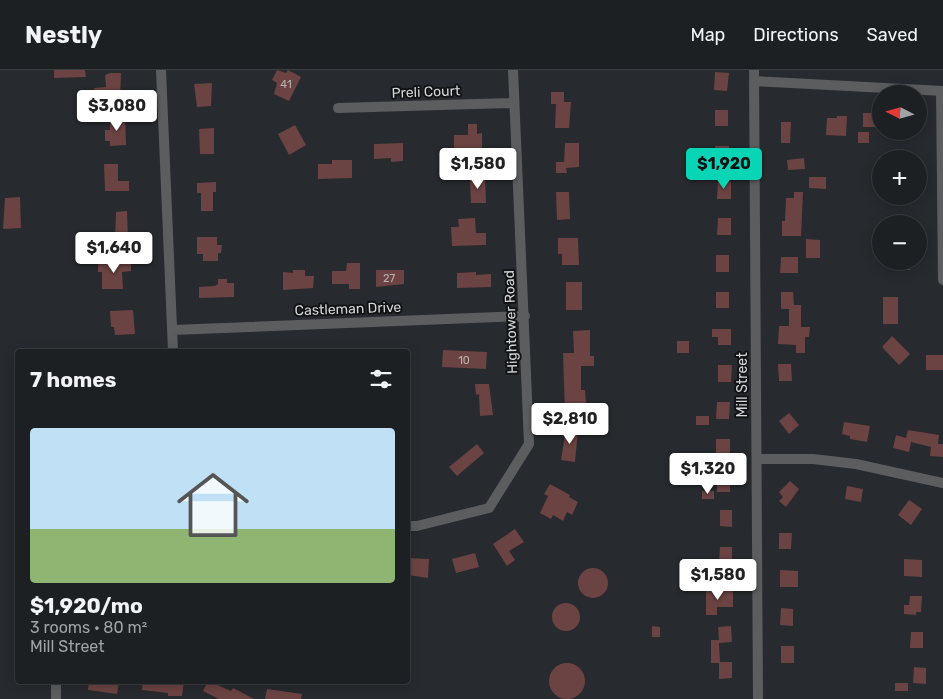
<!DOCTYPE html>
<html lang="en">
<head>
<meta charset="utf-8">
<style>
	body { margin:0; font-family:Rubik,sans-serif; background:#2a2d2f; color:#f1f3f6; height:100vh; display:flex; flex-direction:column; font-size:19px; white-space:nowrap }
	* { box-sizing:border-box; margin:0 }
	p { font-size:16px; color:#a0a3a5 }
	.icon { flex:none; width:28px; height:28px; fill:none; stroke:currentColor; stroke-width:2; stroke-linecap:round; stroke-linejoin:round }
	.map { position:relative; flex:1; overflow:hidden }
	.panel { position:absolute; left:15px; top:279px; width:395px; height:335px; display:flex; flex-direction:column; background:#1d2022; border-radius:5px; box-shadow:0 2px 12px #0003,0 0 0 1px #3b3e40 }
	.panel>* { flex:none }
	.needle { width:32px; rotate:276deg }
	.buttons { position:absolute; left:872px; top:15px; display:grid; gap:10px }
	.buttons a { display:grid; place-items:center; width:55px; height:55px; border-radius:50%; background:#1d2022; box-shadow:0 2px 12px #0003,0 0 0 1px #3b3e40; font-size:25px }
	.price { position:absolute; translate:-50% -42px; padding:0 11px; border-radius:5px; background:#fff; color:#222; font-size:16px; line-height:32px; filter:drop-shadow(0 1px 2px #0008) }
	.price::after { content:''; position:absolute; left:50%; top:30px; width:15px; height:11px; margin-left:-8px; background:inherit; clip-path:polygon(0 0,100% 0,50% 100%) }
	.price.on { background:#07d5b6; color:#111 }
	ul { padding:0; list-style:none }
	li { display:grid; align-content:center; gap:10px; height:265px; padding:0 15px }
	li+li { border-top:1px solid #3b3e40 }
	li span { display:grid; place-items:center; height:155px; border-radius:5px; color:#555 }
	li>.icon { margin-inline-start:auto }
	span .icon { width:90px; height:90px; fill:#fffc; stroke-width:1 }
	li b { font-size:21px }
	h2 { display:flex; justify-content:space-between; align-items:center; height:60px; padding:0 15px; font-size:21px }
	header { display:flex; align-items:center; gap:30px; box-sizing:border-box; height:70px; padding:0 25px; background:#1d2022; border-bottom:1px solid #3b3e40 }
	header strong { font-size:24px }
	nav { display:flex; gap:28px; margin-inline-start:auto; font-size:18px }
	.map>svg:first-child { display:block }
	.building { fill:#6b4342 }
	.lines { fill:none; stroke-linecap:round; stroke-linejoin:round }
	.minor { stroke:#5b5d5f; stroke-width:10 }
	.labels { text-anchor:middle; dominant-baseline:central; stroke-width:4; stroke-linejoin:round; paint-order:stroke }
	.number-label { font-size:11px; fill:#bab1b3 }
	.street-label { font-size:14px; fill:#d4d6d9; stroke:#111314 }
</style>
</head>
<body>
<header>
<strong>Nestly</strong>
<nav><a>Map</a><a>Directions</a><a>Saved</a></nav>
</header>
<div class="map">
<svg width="943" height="629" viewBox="0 0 943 629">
	<rect width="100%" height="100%" fill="#272a2e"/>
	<!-- building -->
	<path class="building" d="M54,0h31l1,7 -32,1z
		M277,0l9,3 2,-3 13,7 -12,24 -15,-7 3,-11 -5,-3z
		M715,2l14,1 -2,18 -13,-1z
		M110,3h11l-1,27 -25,2 -1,-14 12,-1 -1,-12z
		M212,13l-1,23 -14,1 -3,-23z
		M551,22h13v10h7l-2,26h-14l1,-24h-5z
		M715,40h13v16h-13z
		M863,43h18v14h-18z
		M125,46l1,29 -16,1v-5h-5v-11h5v-13z
		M837,46h10l-1,20 -20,-1 1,-17h10z
		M781,52h10l-1,21h-9z
		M468,54h9v10l5,-1v16l-28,1v-15h14z
		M295,55l11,20 -17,10 -11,-21z
		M214,58v26h-14l-1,-25z
		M858,62h11v11h-11z
		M403,73v18l-12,1v-4l-17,1v-15z
		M565,73h14v24l-13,1 1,5h-11v-11h8z
		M715,76h14v16h-14z
		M804,88l1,11 -17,1 -1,-10z
		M332,90h20v18l-34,1v-15h14z
		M104,94h14v17h11v10h-24z
		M485,107l1,26h-15l-1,-25z
		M809,107h17v12l-17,-1z
		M718,111l13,1v17h-14z
		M216,112v10h-3v19h-12v-18h-4v-10z
		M556,122h13l1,27 -13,1z
		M794,122h9l-2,44h-19v-15h3l1,-23h8z
		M20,127l1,31 -18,1 2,-31z
		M127,141l1,28h-13l1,-27z
		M475,148l1,15h10v12l-34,1 -1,-19h8l-1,-8z
		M718,148h13v17h-14z
		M197,167h20v8h5l-1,8h-3v8h-15v-7h-6z
		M558,168h20l1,27h-17v-11h-4z
		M806,169l14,1v18h-14z
		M716,185h13v17h-13z
		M781,187h17v16h-18z
		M119,189h12v12l-9,1 1,17h-21v-17h-4v-9h21z
		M896,191h14v9h-14z
		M347,193h13v26h-11v-5h-17v-13h14z
		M293,200h12v6h9l-1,12 -30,2v-18l10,1z
		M376,200h28v14l-28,3z
		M476,202v3l15,-1v13l-34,1v-15z
		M218,209h9v4h7v14l-35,1v-11l16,-1 3,-2z
		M566,212h16v28h-16z
		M716,222h13v16h-13z
		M781,222h12l1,13h7v22h9l-1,10h-4v16h-9v-8l-18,-1 1,-18h10v-17h-8z
		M883,227h15v27h-15z
		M133,240l2,24 -20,1 -1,-8h-3l-1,-16z
		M712,259h19v16h-13v-8h-6z
		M590,260v26h4v10h-13v24h4l1,13h-8v10h-13l-2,-60h11l-1,-22z
		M892,266l18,18 -11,11 -17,-18z
		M677,271h12v12h-12z
		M443,280l44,2 -1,17 -44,-2z
		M926,285h17v15h-17z
		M778,294h13l1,17h-13z
		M718,295h14l-1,17h-13z
		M475,314h14l4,31 -13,1 -1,-22 -3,1z
		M717,332h13l-1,17h-13z
		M789,343l10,12 -10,9 -10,-13z
		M696,346h13v9h-13z
		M844,352l26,4 -3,16 -17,-3v-3l-8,-2z
		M566,358l12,2 -3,32 -14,-2z
		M908,360l31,5 -1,9h5v13l-13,-1 1,-9 -20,-5 -2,10 -16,-4 3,-13 10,3z
		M716,369h14v17l-14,-1z
		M477,374l7,9 -27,23 -8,-9z
		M717,405h13v17h-13z
		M790,411l9,8 -13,18 -7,-6 4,-4 -4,-5z
		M550,414l20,11 -1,2 9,5 -6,13 -5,-3 -4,9 -10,-6 -2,4 -11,-6 8,-17 -4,-2z
		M847,416l16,3 -2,13 -16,-3z
		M702,421h12v8h-12z
		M909,430l13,9 -11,16 -13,-10z
		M720,440h12v17l-12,-1z
		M515,459l9,13 -15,9 6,9 -8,6 -14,-22z
		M779,463h13l-1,16h-12z
		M720,477h12v16h-13z
		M475,483l4,14 -23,6 -4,-14z
		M408,488l21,1 -1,19 -20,-3z
		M904,489l18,1v17l-18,-1z
		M578 513a15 15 0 1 1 30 0a15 15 0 1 1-30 0Z
		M780,500l18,1v16h-18z
		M706,521h27v16h-16v8h-11z
		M910,526h12l-1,16h-5v3l-12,-1v-9h5z
		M552 547a14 14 0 1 1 28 0a14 14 0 1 1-28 0Z
		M781,538l12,1v17l-13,-1z
		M652,556l8,1v10h-8z
		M731,556l1,16 -13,1 1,19h12v16l-13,1v-16h-8v-23h8l-1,-13z
		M911,562h12v16h-13z
		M781,576h13v17h-13z
		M549 611a18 18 0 1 1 36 0a18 18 0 1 1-36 0Z
		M914,597l12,1v16l-13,-1z
		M89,611l30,1 -2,12 -29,-4z
		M143,611h41l-2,15h-14v-3l-26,-3z
		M208,611l23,10 2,-3 21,11h-35l-16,-8z
		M895,613h13v8h-13z
		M267,619l35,5 -1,5h-36z"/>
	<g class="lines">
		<!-- minor -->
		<path class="minor" d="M161,0l12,281
			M754,0l4,629
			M754,11l189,10
			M941,21l2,189
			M338,38l176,-5
			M172,260l353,-14
			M757,389h56l43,5 87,19
			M408,456h9l72,-18 40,-64 -16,-374
			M56,611v18"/>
	</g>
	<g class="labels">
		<!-- number labels -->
		<g class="number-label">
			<text x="286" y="14">41</text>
			<text x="389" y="208">27</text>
			<text x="464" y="290">10</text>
		</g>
		<!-- street labels -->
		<g class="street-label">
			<text transform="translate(426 22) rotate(-2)">Preli Court</text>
			<text transform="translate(348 239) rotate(-2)">Castleman Drive</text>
			<text transform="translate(511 252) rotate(-92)">Hightower Road</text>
			<text transform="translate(742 315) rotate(-90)">Mill Street</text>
		</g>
	</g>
</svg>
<div class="buttons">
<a><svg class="needle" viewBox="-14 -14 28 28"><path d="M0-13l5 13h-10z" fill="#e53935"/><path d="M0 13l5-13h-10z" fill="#a0a3a5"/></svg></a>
<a>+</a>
<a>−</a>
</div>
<b class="price" style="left:117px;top:62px">$3,080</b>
<b class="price" style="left:478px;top:120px">$1,580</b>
<b class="price on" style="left:724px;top:120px">$1,920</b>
<b class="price" style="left:114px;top:204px">$1,640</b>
<b class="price" style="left:570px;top:375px">$2,810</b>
<b class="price" style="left:708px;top:425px">$1,320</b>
<b class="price" style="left:718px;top:531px">$1,580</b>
<section class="panel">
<h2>7 homes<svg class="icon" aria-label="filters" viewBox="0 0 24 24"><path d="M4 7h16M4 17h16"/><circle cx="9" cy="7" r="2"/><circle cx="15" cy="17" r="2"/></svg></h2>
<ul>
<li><span style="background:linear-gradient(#bfe0f5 65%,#8fb573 0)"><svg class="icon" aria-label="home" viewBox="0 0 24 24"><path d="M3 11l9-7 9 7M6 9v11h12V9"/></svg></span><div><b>$1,920/mo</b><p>3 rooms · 80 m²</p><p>Mill Street</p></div></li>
</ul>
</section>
</div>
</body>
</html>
